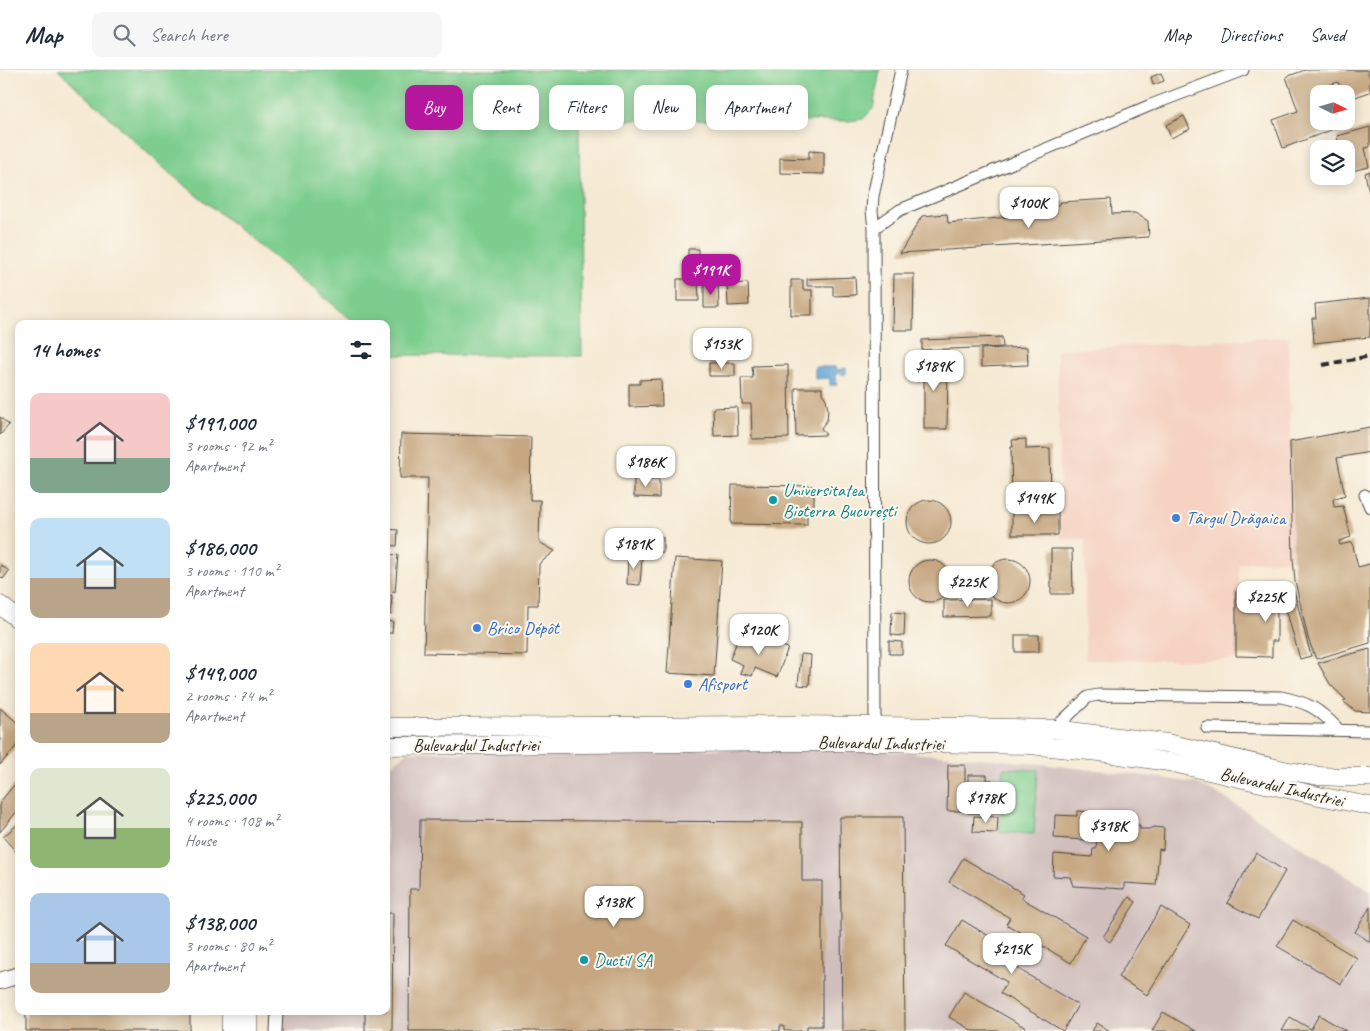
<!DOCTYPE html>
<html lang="en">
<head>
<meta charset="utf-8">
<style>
	body { margin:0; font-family:Caveat,sans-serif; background:#f6f6f7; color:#1f2937; height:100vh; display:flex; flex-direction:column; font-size:19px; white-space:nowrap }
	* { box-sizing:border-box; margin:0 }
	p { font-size:16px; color:#747a83 }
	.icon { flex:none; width:28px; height:28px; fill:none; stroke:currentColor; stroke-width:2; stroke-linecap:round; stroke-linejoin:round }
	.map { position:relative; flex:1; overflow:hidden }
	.panel { position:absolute; left:15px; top:250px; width:375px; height:695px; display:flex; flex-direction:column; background:#fff; border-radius:10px; box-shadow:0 2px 12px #0003 }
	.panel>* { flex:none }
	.banner { position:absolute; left:405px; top:15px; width:475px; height:45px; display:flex; gap:10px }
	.needle { width:32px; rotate:95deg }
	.fabs { position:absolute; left:1310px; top:15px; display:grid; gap:10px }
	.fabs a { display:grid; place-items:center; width:45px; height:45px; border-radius:10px; background:#fff; box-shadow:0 2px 12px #0003; font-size:25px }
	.price { position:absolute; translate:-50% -42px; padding:0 11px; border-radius:10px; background:#fff; color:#222; font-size:16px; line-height:32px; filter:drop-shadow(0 1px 2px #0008) }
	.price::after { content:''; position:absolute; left:50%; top:30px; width:15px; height:11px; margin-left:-8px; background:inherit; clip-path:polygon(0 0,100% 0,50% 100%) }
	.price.current { background:#b5179e; color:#fff }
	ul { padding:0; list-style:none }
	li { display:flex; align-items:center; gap:15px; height:125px; padding:0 15px }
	li span { display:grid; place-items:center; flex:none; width:140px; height:100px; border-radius:10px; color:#555 }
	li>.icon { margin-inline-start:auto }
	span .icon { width:60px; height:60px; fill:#fffc; stroke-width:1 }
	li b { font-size:21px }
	h2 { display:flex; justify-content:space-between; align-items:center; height:60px; padding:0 15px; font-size:21px }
	.tag { padding:0 18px; border-radius:10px; background:#fff; box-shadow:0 2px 12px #0003; font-size:18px; line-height:45px }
	.tag.current { background:#b5179e; color:#fff }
	header { display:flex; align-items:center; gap:30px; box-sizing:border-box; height:70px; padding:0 25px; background:#fff; border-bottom:1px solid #e0e1e3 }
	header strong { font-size:24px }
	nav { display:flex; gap:28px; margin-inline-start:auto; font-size:18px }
	.search { width:350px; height:45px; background:#f6f6f7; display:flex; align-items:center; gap:12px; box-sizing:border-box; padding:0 18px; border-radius:10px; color:#747a83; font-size:19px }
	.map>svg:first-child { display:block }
	.built { fill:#f5d2c2 }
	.industrial { fill:#d1bfbd }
	.green { fill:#7bcd8e; stroke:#537c5c }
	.water { fill:#66a8da; stroke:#486a82 }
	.building { fill:#c6a781 }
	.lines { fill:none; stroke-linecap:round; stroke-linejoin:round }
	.minor-casing { stroke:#494844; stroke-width:13 }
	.secondary-casing { stroke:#494844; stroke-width:18 }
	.primary-casing { stroke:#494844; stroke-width:19 }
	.minor { stroke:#fff; stroke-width:11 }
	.secondary { stroke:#fff; stroke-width:16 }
	.primary { stroke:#fff; stroke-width:18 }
	.rail { stroke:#2b2b2b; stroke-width:4; stroke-dasharray:8 4; stroke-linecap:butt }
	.culture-dot { fill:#0f9aa8; stroke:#fbf7ec; stroke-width:2 }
	.shop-dot { fill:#3f7fe0; stroke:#fbf7ec; stroke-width:2 }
	.labels { text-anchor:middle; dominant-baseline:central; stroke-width:4; stroke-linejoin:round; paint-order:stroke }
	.culture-label { font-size:18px; fill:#0d838f; stroke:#fbf7ec; text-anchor:start }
	.shop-label { font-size:18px; fill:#366cbe; stroke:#fbf7ec; text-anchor:start }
	.street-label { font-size:18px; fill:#2b2b2b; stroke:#fbf7ec }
</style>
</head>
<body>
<header>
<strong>Map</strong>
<div class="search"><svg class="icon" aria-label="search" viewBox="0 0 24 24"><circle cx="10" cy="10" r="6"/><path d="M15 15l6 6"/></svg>Search here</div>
<nav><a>Map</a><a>Directions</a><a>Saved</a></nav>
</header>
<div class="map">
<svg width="1370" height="961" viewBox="0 0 1370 961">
	<rect width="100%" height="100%" fill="#fbf7ec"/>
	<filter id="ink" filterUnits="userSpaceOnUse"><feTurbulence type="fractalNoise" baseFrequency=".02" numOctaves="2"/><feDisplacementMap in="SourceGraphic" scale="10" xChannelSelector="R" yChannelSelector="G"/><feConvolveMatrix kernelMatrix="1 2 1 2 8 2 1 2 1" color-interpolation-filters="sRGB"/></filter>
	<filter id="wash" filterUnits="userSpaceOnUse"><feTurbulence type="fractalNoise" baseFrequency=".0096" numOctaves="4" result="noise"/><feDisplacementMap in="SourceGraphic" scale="20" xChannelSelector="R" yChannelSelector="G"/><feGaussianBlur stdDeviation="1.12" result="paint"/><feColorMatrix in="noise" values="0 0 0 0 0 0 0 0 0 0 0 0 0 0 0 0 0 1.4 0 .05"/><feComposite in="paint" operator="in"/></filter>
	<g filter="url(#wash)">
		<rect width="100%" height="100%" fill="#f5e9d3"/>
		<!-- built -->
		<path class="built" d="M1288,267l5,222 -54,4v29h-3v64l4,1v3h-155v-121h-24l-4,-189z"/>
		<!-- industrial -->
		<path class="industrial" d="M843,678l150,11 138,15 64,9 28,14 147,94v140h-1100v-20h116v-242l22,-17z"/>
		<!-- green -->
		<path class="green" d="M58,0h822l-7,39 -10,10 -14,2 -270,-1 3,236 -196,-1v-31h-29l-191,-154z
			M1004,698l34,2 -4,64 -34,-2z"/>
		<!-- water -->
		<path class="water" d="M836,297l1,3 9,-2v6l-4,1 -2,-2h-4l1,12h-7v-7l-15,1v-12z"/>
		<g id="blocks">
			<!-- building -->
			<path class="building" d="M1305,0h62l3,8v14l-24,8v-6h-4l-4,-12 -25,8 2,5 22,-9 3,8h-21v27h27v-8l4,10 -67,25 -10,-28 25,-9 -12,-34z
				M1161,3l3,8 -11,4 -2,-8z
				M1184,46l6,13 -19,9 -5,-13z
				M1370,57v20l-5,1 4,19 -23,5v-23h-6l-3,-13z
				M809,81l15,1v22l-44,-1v-15l29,1z
				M1370,101v22h-1l-4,-20z
				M1111,129l1,15 23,-1 13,8 1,16 -249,16 22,-37 25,-2 1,9 100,-10 13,-11z
				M688,179h10v27h-10z
				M894,204h20l-1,56h-20z
				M855,207l1,18 -23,1v-10h-26v-7z
				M677,209h21l1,22h-22z
				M791,210h12v10h9v25h-21z
				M704,213h14l1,25h-15z
				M748,213l1,22 -21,1 -1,-22z
				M1370,228v39l-56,6 -2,-25h4l-1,-14z
				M1002,267l1,10 -81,3v-10z
				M1027,277l1,18 -47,2v-18z
				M914,288h29v13h5l-1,58h-23v-57l-10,-1z
				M709,293h26v13h-26z
				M788,295l1,73 -37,1 -1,-35h-9l-1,-26h12l-1,-12z
				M661,309l1,27 -33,1v-23h11v-4z
				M795,318h27v5l4,6 2,11 -1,10 -6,8 5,7 -30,1z
				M737,337l1,28 -24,1 -1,-28z
				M0,347l9,8 -9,10z
				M1370,357v25l-33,6 8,37 -12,4 1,8 9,-1 8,31 -12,4 1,4 12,-3 6,25 12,-3v79l-54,16 -8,-21 -13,-57 -2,-22 -3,-117z
				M401,364l130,3 -1,63h10l-1,42 16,9 -16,13 -1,41h-10l-1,50 -103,-2 4,-175h-28z
				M1026,369v10l24,-1 1,54 -39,1 -1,-56h2l-1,-7z
				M631,388h24v15h-24z
				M634,409l25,1v18l-25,-1z
				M732,415l82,1v28h-7v11l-76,-1z
				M907 452a22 22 0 1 1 44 0a22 22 0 1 1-44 0Z
				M1012,442h46v23h-46z
				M386,459l12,1 -1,16 -11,-1z
				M635,466l28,1v15l-28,-1z
				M1051,479h21l1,45h-22z
				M386,484l12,1 -3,37 -9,-1z
				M628,485l14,1 -2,29 -13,-1z
				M675,488l47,3 -8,115 -47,-3z
				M986 511a22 22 0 1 1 44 0a22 22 0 1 1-44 0Z
				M909 511a21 21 0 1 1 42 0a21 21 0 1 1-42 0Z
				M1,495l8,6 -6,8 -3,-3v-10z
				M1294,521l17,65 -11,3 -14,-50 -9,1v31h-5v16l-36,-1v-64z
				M386,525h6l-1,20h-5z
				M991,529v17l-47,1v-17z
				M892,542l13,1 -1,23 -13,-1z
				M386,551l7,1 -1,11h-6z
				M754,565l34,13 -11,29 -22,-9 -3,8 -12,-3 3,-8 -13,-6 9,-23 13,5z
				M1015,565h24v17h-24z
				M889,571l13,1v12h-13z
				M1370,579v63l-15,-1 -12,-10 3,-1 -16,-16 -12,-21z
				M801,584l10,1 -2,31 -11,-1z
				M0,638l19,16v19l-19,22z
				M948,695h17v46h-18z
				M968,705h19v5h5v33h-24z
				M19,709v30l-19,23v-30z
				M1077,741l29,2 -1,10 35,2v4h10l4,-2 10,1 -1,22 -4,-1 -3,36 -32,-2v6l-51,-3 -3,-9 -17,-1 1,-22 38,3 1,-8h3l1,-17 -12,-1v9l-31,-2 1,-23 22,1z
				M974,746l24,1 -1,16 -24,-1z
				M840,747h63l2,214h-63z
				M420,750l382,2v59h20v145h-15v5h-23v-5h-4v5h-371l1,-142h9z
				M19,753v32l-16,-18z
				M1256,783l29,18 -27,48 -31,-16z
				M963,788l61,36 -3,4 65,38 -15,27 -65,-39 4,-6 -61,-36z
				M1129,827l7,5 -26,40 -7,-5z
				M1161,837l29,18 -43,70 -29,-18z
				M1370,837v35l-15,-10z
				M386,843h7l-1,118h-27v-20h21z
				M962,850l60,36 -7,11 63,38 -15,26 -63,-38 7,-11 -61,-36z
				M1293,850l64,38 -16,26 -64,-38z
				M964,922l62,36 -2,3h-51l-24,-14z
				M26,941h164v20h-164z
				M1163,942l33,19h-44z
				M1319,945l27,16h-64l8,-14 21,12z
				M1097,953l13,8h-18z"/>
		</g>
	</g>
	<g filter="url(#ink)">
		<use href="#blocks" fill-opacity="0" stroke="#494844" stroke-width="1"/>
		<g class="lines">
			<defs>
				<path id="minor" d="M874,158l26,-18 251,-105 92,-35
					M1365,425l5,12
					M1207,658l163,3
					M1054,659l34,-32 10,-2 183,2c28,6 37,11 57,32
					M875,662l-1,-504 -2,-17 1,-15 28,-126
					M276,961l1,-20"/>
				<path id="secondary" d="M0,911l19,-6"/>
				<path id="primary" d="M0,535l19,15
					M386,657l408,-2 166,2 94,2 113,14 117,27 34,6 24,1h28
					M386,676l408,-4h81l155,3 69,7 70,10 150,34 51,10
					M231,941v20
					M248,941v20"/>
			</defs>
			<!-- minor casing -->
			<use href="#minor" class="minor-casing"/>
			<!-- secondary casing -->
			<use href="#secondary" class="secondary-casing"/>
			<!-- primary casing -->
			<use href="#primary" class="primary-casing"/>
			<!-- minor -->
			<use href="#minor" class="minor"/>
			<!-- secondary -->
			<use href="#secondary" class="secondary"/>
			<!-- primary -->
			<use href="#primary" class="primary"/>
			<!-- rail -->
			<path class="rail" d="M1323,295l47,-9"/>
		</g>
	</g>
	<!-- markers -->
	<g class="culture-dot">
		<circle cx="773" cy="430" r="5"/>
		<circle cx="584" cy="890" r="5"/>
	</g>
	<g class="shop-dot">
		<circle cx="1176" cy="448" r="5"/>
		<circle cx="477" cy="558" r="5"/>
		<circle cx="688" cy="614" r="5"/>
	</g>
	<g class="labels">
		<!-- culture labels -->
		<g class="culture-label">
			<text x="783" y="420">Universitatea<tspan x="783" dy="21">Bioterra București</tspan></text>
			<text x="594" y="890">Ductil SA</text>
		</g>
		<!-- shop labels -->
		<g class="shop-label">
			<text x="1186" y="448">Târgul Drăgaica</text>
			<text x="487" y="558">Brico Dépôt</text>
			<text x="698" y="614">Afisport</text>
		</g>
		<!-- street labels -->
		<g class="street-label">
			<text transform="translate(881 673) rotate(1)">Bulevardul Industriei</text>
			<text x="476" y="675">Bulevardul Industriei</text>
			<text transform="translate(1282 717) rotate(13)">Bulevardul Industriei</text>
		</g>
	</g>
</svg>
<div class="fabs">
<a><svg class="needle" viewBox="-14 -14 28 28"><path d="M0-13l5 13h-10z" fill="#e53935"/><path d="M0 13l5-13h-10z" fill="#747a83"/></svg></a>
<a><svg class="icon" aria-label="layers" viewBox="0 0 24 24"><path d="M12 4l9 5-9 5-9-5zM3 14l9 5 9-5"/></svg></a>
</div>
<b class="price" style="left:1029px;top:159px">$100K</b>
<b class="price current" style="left:711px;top:226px">$191K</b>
<b class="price" style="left:722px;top:300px">$153K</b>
<b class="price" style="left:934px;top:322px">$189K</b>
<b class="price" style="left:646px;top:418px">$186K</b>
<b class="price" style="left:1035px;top:454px">$149K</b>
<b class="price" style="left:634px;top:500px">$181K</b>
<b class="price" style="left:968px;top:538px">$225K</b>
<b class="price" style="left:1266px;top:553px">$225K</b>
<b class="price" style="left:759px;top:586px">$120K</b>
<b class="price" style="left:986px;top:754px">$178K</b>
<b class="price" style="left:1109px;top:782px">$318K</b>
<b class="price" style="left:614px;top:858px">$138K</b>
<b class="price" style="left:1012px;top:905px">$215K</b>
<div class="banner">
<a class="tag current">Buy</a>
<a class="tag">Rent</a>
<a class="tag">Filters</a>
<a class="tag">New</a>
<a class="tag">Apartment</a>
</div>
<section class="panel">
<h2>14 homes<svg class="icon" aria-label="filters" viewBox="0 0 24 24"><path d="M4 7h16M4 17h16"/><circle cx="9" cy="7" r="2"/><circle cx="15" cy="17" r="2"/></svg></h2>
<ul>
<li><span style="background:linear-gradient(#f6c9c9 65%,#7fa58c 0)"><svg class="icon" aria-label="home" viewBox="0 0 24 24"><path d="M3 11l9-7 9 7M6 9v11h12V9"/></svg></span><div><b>$191,000</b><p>3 rooms · 92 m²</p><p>Apartment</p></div></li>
<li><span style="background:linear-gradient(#bfe0f5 60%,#b9a48a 0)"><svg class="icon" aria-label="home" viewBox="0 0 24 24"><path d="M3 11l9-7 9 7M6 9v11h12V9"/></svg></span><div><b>$186,000</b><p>3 rooms · 110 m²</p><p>Apartment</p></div></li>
<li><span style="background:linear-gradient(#ffd9b3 70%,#b9a48a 0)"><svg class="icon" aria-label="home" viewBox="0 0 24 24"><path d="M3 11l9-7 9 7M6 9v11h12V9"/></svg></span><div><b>$149,000</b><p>2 rooms · 74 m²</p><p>Apartment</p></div></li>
<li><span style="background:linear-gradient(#dfe7d0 60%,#8fb573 0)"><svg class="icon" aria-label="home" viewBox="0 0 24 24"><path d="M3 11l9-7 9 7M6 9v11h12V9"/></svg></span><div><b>$225,000</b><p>4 rooms · 108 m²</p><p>House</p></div></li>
<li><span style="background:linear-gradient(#a9c7e8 70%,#b9a48a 0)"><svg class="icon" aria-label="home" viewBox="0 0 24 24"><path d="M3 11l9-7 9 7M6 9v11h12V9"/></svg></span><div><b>$138,000</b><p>3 rooms · 80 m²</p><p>Apartment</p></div></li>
</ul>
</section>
</div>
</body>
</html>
